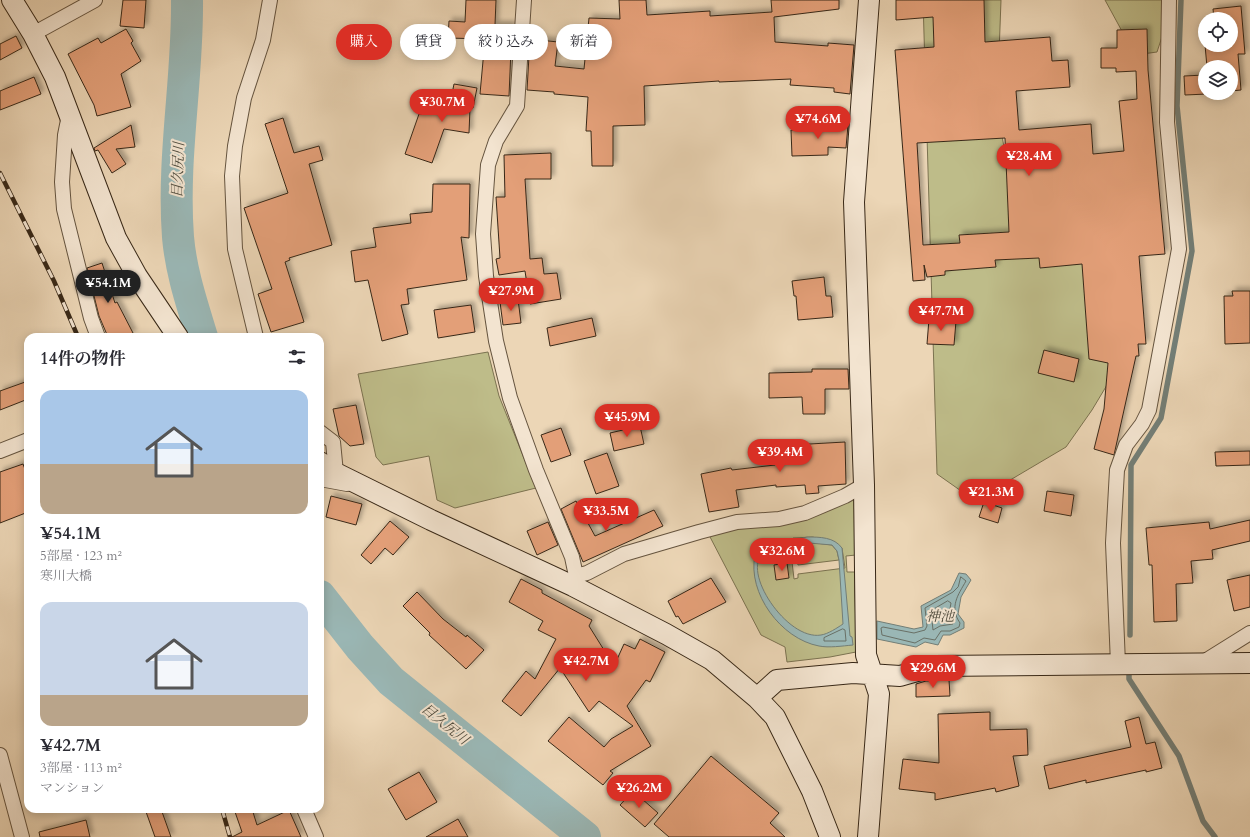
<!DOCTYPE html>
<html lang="ja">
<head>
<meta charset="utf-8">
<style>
	body { margin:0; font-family:Cardo,"Noto Serif JP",serif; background:#f2f2f3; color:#2b2b33; height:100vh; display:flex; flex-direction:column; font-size:15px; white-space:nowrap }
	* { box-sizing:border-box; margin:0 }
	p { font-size:13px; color:#7c7c81 }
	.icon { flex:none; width:22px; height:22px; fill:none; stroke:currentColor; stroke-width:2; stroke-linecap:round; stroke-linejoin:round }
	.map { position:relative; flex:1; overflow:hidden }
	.details { position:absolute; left:24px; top:333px; width:300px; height:480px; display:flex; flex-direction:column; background:#fff; border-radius:12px; box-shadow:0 2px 10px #0003 }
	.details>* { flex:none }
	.guide { position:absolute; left:336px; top:24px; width:380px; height:36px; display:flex; gap:8px }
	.fabs { position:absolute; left:1198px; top:12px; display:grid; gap:8px }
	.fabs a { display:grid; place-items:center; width:40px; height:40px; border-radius:50%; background:#fff; box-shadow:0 2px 10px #0003; font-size:20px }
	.price { position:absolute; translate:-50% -34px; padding:0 9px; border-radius:14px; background:#d93025; color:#fff; font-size:13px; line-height:26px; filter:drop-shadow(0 1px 2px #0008) }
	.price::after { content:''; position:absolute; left:50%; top:24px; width:12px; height:9px; margin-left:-6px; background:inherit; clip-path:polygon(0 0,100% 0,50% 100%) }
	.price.on { background:#222; color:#fff }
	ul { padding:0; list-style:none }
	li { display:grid; align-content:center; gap:8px; height:212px; padding:0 16px }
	li span { display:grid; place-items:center; height:124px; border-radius:12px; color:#555 }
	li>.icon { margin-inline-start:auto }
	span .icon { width:72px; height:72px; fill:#fffc; stroke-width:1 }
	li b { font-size:17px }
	h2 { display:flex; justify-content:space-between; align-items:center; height:48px; padding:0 16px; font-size:17px }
	.pill { padding:0 14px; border-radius:18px; background:#fff; box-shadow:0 2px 10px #0003; font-size:14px; line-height:36px }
	.pill.on { background:#d93025; color:#fff }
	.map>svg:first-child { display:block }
	.green { fill:#bebc89; stroke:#7b7250; fill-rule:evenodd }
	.water { fill:#9ab7b5; stroke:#737e76; fill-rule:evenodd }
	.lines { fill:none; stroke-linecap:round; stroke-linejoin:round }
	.shore { stroke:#697066; stroke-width:1 }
	.stream { stroke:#737e76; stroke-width:5.5 }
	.river { stroke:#9ab7b5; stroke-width:32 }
	.building { fill:#e39f78; stroke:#382817; fill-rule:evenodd; filter:url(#shadow) }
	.street-casing { stroke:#65543f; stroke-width:16 }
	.secondary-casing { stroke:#382817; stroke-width:22 }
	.street { stroke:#f3e4d0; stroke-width:14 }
	.secondary { stroke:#f3e4d0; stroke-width:20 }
	.rail-casing { stroke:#382817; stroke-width:4.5 }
	.rail { stroke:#f3e4d0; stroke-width:3; stroke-dasharray:9; stroke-linecap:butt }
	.labels { text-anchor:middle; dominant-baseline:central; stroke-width:4; stroke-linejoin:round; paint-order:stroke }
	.water-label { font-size:14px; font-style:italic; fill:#504c3e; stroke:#f3e4d0 }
</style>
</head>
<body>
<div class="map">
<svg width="1250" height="837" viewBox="0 0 1250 837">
	<defs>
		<filter id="shadow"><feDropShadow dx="3.5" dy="-3.5" stdDeviation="2" flood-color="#0004"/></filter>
	</defs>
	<rect width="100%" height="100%" fill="#ecd6b6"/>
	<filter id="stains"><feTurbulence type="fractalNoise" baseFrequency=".005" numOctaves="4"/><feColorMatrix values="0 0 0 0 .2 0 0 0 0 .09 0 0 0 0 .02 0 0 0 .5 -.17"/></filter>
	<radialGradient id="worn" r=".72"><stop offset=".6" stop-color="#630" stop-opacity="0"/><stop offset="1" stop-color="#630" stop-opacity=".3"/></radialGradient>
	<!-- green -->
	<path class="green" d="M923,0h78l-4,108 15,84 69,64 44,99 -33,55 -26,37 -71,42 -31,4 -27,-19z
		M1105,0h69l-17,52 -22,3z
		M488,352l11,44 37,92 -81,20 -18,-8 -8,-44 -46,9 -7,-8 -18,-83z
		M855,497l1,58 -10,1 1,16h8c-1,27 2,53 1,80l-26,5 -43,5 -2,-15 -24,-12 -52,-100zM813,537l29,11 3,20 -47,6v4l-4,1 -2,-17 5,-1 1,4 41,-5 -2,-9 -5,-6 -41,-5 2,-2z"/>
	<!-- water -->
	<path class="water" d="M807,537c13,0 27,0 35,11l8,88 2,1 1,8c-11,1 -24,3 -34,1 -38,-7 -72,-53 -64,-91l9,-8zM809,543l23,2 5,6 2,9 4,64c-6,4 -15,10 -22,11 -34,6 -81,-65 -57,-82 9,-7 33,-8 45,-10z
		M959,573l7,1 5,6 -10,17 -3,17 6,8v6l-14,7h-7l-5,10 -13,-3 -9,5 -39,-8v-18l37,8 9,-2 -2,-21 30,-16z"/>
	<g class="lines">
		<!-- shore -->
		<path class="shore" d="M961,577l5,4c-8,14 -17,26 -6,42l-1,4 -9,4h-9l-6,9 -11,-2 -9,5 -33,-8 -1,-7 2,-1 31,6 11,-3 2,-4 -2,-18 28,-16 5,-5z
			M948,601l3,2 -2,11 4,10 -13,2 -7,4 -2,-19z
			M843,629l2,1 1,11h-22v-3z"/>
		<!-- stream -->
		<path class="stream" d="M1130,635l1,-170 30,-47 31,-167 -15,-145 4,-106
			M1129,673v6l50,77 24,65 12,16"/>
		<!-- river -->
		<path class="river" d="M187,0c1,79 -15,157 -9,237 3,35 14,67 24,100
			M320,596l40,51 31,34 194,156"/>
	</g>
	<!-- building -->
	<path class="building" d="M123,0h23l-2,28 -24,-2z
		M466,0h30l-1,25h17l-3,71 -29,-2 5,-55 -37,-1 1,-17 16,1z
		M619,0h27l1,15 63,-4v5l62,-4 -1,-12h68v9l-65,8 1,25 53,4v-3l26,2 -4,49 -16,-2v-4l-44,-3 1,-6 -72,3v-1l-75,5 1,39 -32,1v40h-21l-1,-35h-5l2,-34 -34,-3v-2l-27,-2 3,-51 28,3 -3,24 29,3 5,-51 31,1z
		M896,0h88l1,42 65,-5 2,24 16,-1 2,27 -54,4 3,39 72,-6 2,30 31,-3 -5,-50 18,-2 -1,-28 -20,1v-4h-15v-20h16v-18l30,-1 1,41 17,184 -26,2 7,88h-8l1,12h-3l-22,99 -20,-6 10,-40 4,-46 -19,-4 -7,-95 -42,4 -1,-10 -44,2 1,7 -51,4v4l-18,2 -3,-12 1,15 -12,1 -18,-231 39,-3 -1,-30 -37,3zM1005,138l4,94 -50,3 1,8 -37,2 -6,-102z
		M1241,6l4,48h-7l3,36 -10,1v-24h-24l-2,-22h26v-26h-17l-1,-10z
		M126,29l7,12 -2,2 10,18 -20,13 10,33 -34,9 -3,-11 -26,-51 30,-16 3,5z
		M16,36l6,12 -22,12v-16z
		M1205,75v18l2,1 -22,1 -1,-19z
		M34,77l7,17 -41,16v-19z
		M454,84l23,4 -4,20h-3l-1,25 -25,-4 -12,34 -27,-9 14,-40h13l3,-12 15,2z
		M283,118l11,35 25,-7 4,14 -14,4 23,81 -43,13 1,2 -5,2 19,60 -33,10 -13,-38 14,-5 -28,-81 44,-15 -23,-69z
		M835,124l13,1 -2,23 -18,-1v8l-36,1 -1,-26 43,-2z
		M131,125l4,22 -19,2 10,15 -14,9 -14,-23 -3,1 -1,-3z
		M551,153v26h-26l5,80 12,-1 2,16 13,-1 4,26 -31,5 -5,-33 -26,4 -3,-16 4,-1 -4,-61h9l-1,-42z
		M433,184h37l-1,54 -8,-1 6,43 -60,9 2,15 -8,1 7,29 -26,7 -14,-61 -13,2 -4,-31 25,-4 -3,-19 38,-5 -1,-9 22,-2z
		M102,263l13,40 2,-1 16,31 -8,4h-17l-9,-21 -12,-48z
		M824,277l2,19h5l2,21 -35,3 -2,-24h-2l-2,-15z
		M1232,291h18v52l-25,1 -1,-48h9z
		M518,299l3,24 -18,2 -3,-23z
		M471,305l4,27 -37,6 -4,-28z
		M592,318l4,18 -46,10 -3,-18z
		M929,319l27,2 -2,24 -27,-1z
		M1044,350l35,9 -5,23 -36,-9z
		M812,369h36l1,20h-24v25h-22l-1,-17 -33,1v-25l43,-1z
		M28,381v18l-28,11v-19z
		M356,405l8,39 -14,2 -11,-10 -6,-27z
		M640,426l4,18 -30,7 -4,-18z
		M561,428l10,27 -20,7 -10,-27z
		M845,442l1,42 -28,2 1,7 -13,1 -1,-9 -29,2v-2l-40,5 3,17 -30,5 -8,-38 30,-6 1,2 43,-5 -1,-19z
		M1250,451v14l-34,1 -1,-14z
		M607,453l12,33 -23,8 -12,-33z
		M23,464l5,13v35l-28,11v-51z
		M1047,491l27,4 -3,21 -27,-5z
		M331,496l31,8 -6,21 -30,-8z
		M576,501l19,35 59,-26 9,16 -80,36 -22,-53z
		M984,502l18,6 -4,15 -19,-6z
		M1250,520v21l-38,9 1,9 -22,2 2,22 -17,1 1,37 -23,1 -2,-57h-3l-3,-37 63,-6 1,7z
		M390,521l19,16 -16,18 -8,-7 -14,16 -10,-9z
		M548,522l10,23 -21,10 -10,-24z
		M787,563l2,15 -13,2 -2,-15z
		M1250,575v32l-16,4 -7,-31z
		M711,578l15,24 -43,22 -5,-8 -2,1 -8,-16z
		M521,579l21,11v3l50,27 -3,6 25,40 10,-22 11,5 5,-10 25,13 -15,30 -4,-2 -19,26 24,40 -41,25 3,2 -10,12 -55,-44 21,-24 35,30 7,-8 22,-13 -34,-25 -10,11 -29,-44 -39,48 -19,-15 24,-30 9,8 21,-40 -18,-9 5,-9 -34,-19z
		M417,592l26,27 23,18 1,-2 17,15 -18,19 -37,-34 1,-2 -27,-27z
		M949,680l1,16 -34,1v-13l10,-3z
		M990,712v18l37,-1 1,26 -15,1 6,30 -23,6 -1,-4 -60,12v-7l-36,-4 4,-30 36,4 -1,-49z
		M1139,717l7,27 9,-2 7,26 -16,4v-2l-60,13v-3l-37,9 -5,-23 87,-19 -6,-26z
		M711,756l68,57 -9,10 15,14h-116l-15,-13z
		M419,772l18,30 -31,18 -18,-31z
		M633,791l25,22 -13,14 -25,-22z
		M145,809h16l10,28h-16z
		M234,809h18l5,16 32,-15 12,27h-69l10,-5z
		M458,819l10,18h-42z
		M86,820l4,17h-50l-1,-5z"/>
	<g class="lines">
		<defs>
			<path id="street" d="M524,0l-7,106 -21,35 -8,24 -5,69 3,42 10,65 14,57 26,72 36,87 4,19 -3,10
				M33,34l62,-34
				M69,115l-4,20 -3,47 2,27 27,109 7,19
				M256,337l-21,-88 -3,-73 3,-30 9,-48 19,-58 7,-40
				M320,432l13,10 3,31
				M0,451l28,-11
				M320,479l27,5
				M576,576l11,-3 37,-19 75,-22 38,-10 42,-3 26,-6 40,-17 19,-11
				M1202,663l48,-30
				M1118,664l-5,-121 4,-73 9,-25 16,-21 7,-14 30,-161 -12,-127 2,-122
				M0,755l22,82
				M304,809l12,28"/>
			<path id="secondary" d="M12,0l21,34 22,43 61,161 21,38 41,61
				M320,462l16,11 95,47 142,66 93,48 46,26 45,38 18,19 37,74 18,46
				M757,698l20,-18 76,-7 47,3 35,-10 315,-3
				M868,837l11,-143 -13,-39 -2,-170 -10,-283 15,-202"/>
		</defs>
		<!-- street casing -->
		<use href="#street" class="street-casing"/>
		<!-- secondary casing -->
		<use href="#secondary" class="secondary-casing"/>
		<!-- street -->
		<use href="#street" class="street"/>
		<!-- secondary -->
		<use href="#secondary" class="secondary"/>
		<defs>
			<path id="rail" d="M0,173l54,108 24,56
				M222,809l8,28"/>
		</defs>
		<!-- rail casing -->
		<use href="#rail" class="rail-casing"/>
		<!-- rail -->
		<use href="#rail" class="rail"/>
	</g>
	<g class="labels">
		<!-- water labels -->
		<g class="water-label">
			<text transform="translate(178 170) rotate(-88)">目久尻川</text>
			<text x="940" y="616">神池</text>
			<text transform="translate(445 724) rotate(39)">目久尻川</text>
		</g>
	</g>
	<rect width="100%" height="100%" filter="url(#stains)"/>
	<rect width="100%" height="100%" fill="url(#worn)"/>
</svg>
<div class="fabs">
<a><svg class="icon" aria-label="locate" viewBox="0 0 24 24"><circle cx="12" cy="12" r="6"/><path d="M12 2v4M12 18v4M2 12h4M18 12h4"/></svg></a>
<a><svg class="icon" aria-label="layers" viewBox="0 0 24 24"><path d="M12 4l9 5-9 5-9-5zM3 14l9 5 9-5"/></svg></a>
</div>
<b class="price" style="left:442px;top:123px">¥30.7M</b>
<b class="price" style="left:818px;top:140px">¥74.6M</b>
<b class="price" style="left:1029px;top:177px">¥28.4M</b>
<b class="price on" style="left:108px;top:304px">¥54.1M</b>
<b class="price" style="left:511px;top:312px">¥27.9M</b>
<b class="price" style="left:941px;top:332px">¥47.7M</b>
<b class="price" style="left:627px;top:438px">¥45.9M</b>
<b class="price" style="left:780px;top:473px">¥39.4M</b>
<b class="price" style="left:991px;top:513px">¥21.3M</b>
<b class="price" style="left:606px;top:532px">¥33.5M</b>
<b class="price" style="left:782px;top:572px">¥32.6M</b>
<b class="price" style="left:586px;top:682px">¥42.7M</b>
<b class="price" style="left:933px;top:689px">¥29.6M</b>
<b class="price" style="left:639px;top:809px">¥26.2M</b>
<div class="guide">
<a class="pill on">購入</a>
<a class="pill">賃貸</a>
<a class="pill">絞り込み</a>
<a class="pill">新着</a>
</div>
<section class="details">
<h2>14件の物件<svg class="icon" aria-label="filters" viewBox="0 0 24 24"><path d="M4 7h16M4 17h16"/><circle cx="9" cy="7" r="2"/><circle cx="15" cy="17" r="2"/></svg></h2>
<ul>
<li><span style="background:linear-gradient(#a9c7e8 60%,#b9a48a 0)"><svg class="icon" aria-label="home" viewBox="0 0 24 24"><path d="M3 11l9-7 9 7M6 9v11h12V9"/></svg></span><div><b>¥54.1M</b><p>5部屋 · 123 m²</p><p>寒川大橋</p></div></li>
<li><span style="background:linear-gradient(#c9d6e8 75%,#b9a48a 0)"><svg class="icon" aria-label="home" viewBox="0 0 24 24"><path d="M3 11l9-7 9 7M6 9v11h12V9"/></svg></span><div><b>¥42.7M</b><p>3部屋 · 113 m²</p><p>マンション</p></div></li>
</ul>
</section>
</div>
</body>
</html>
